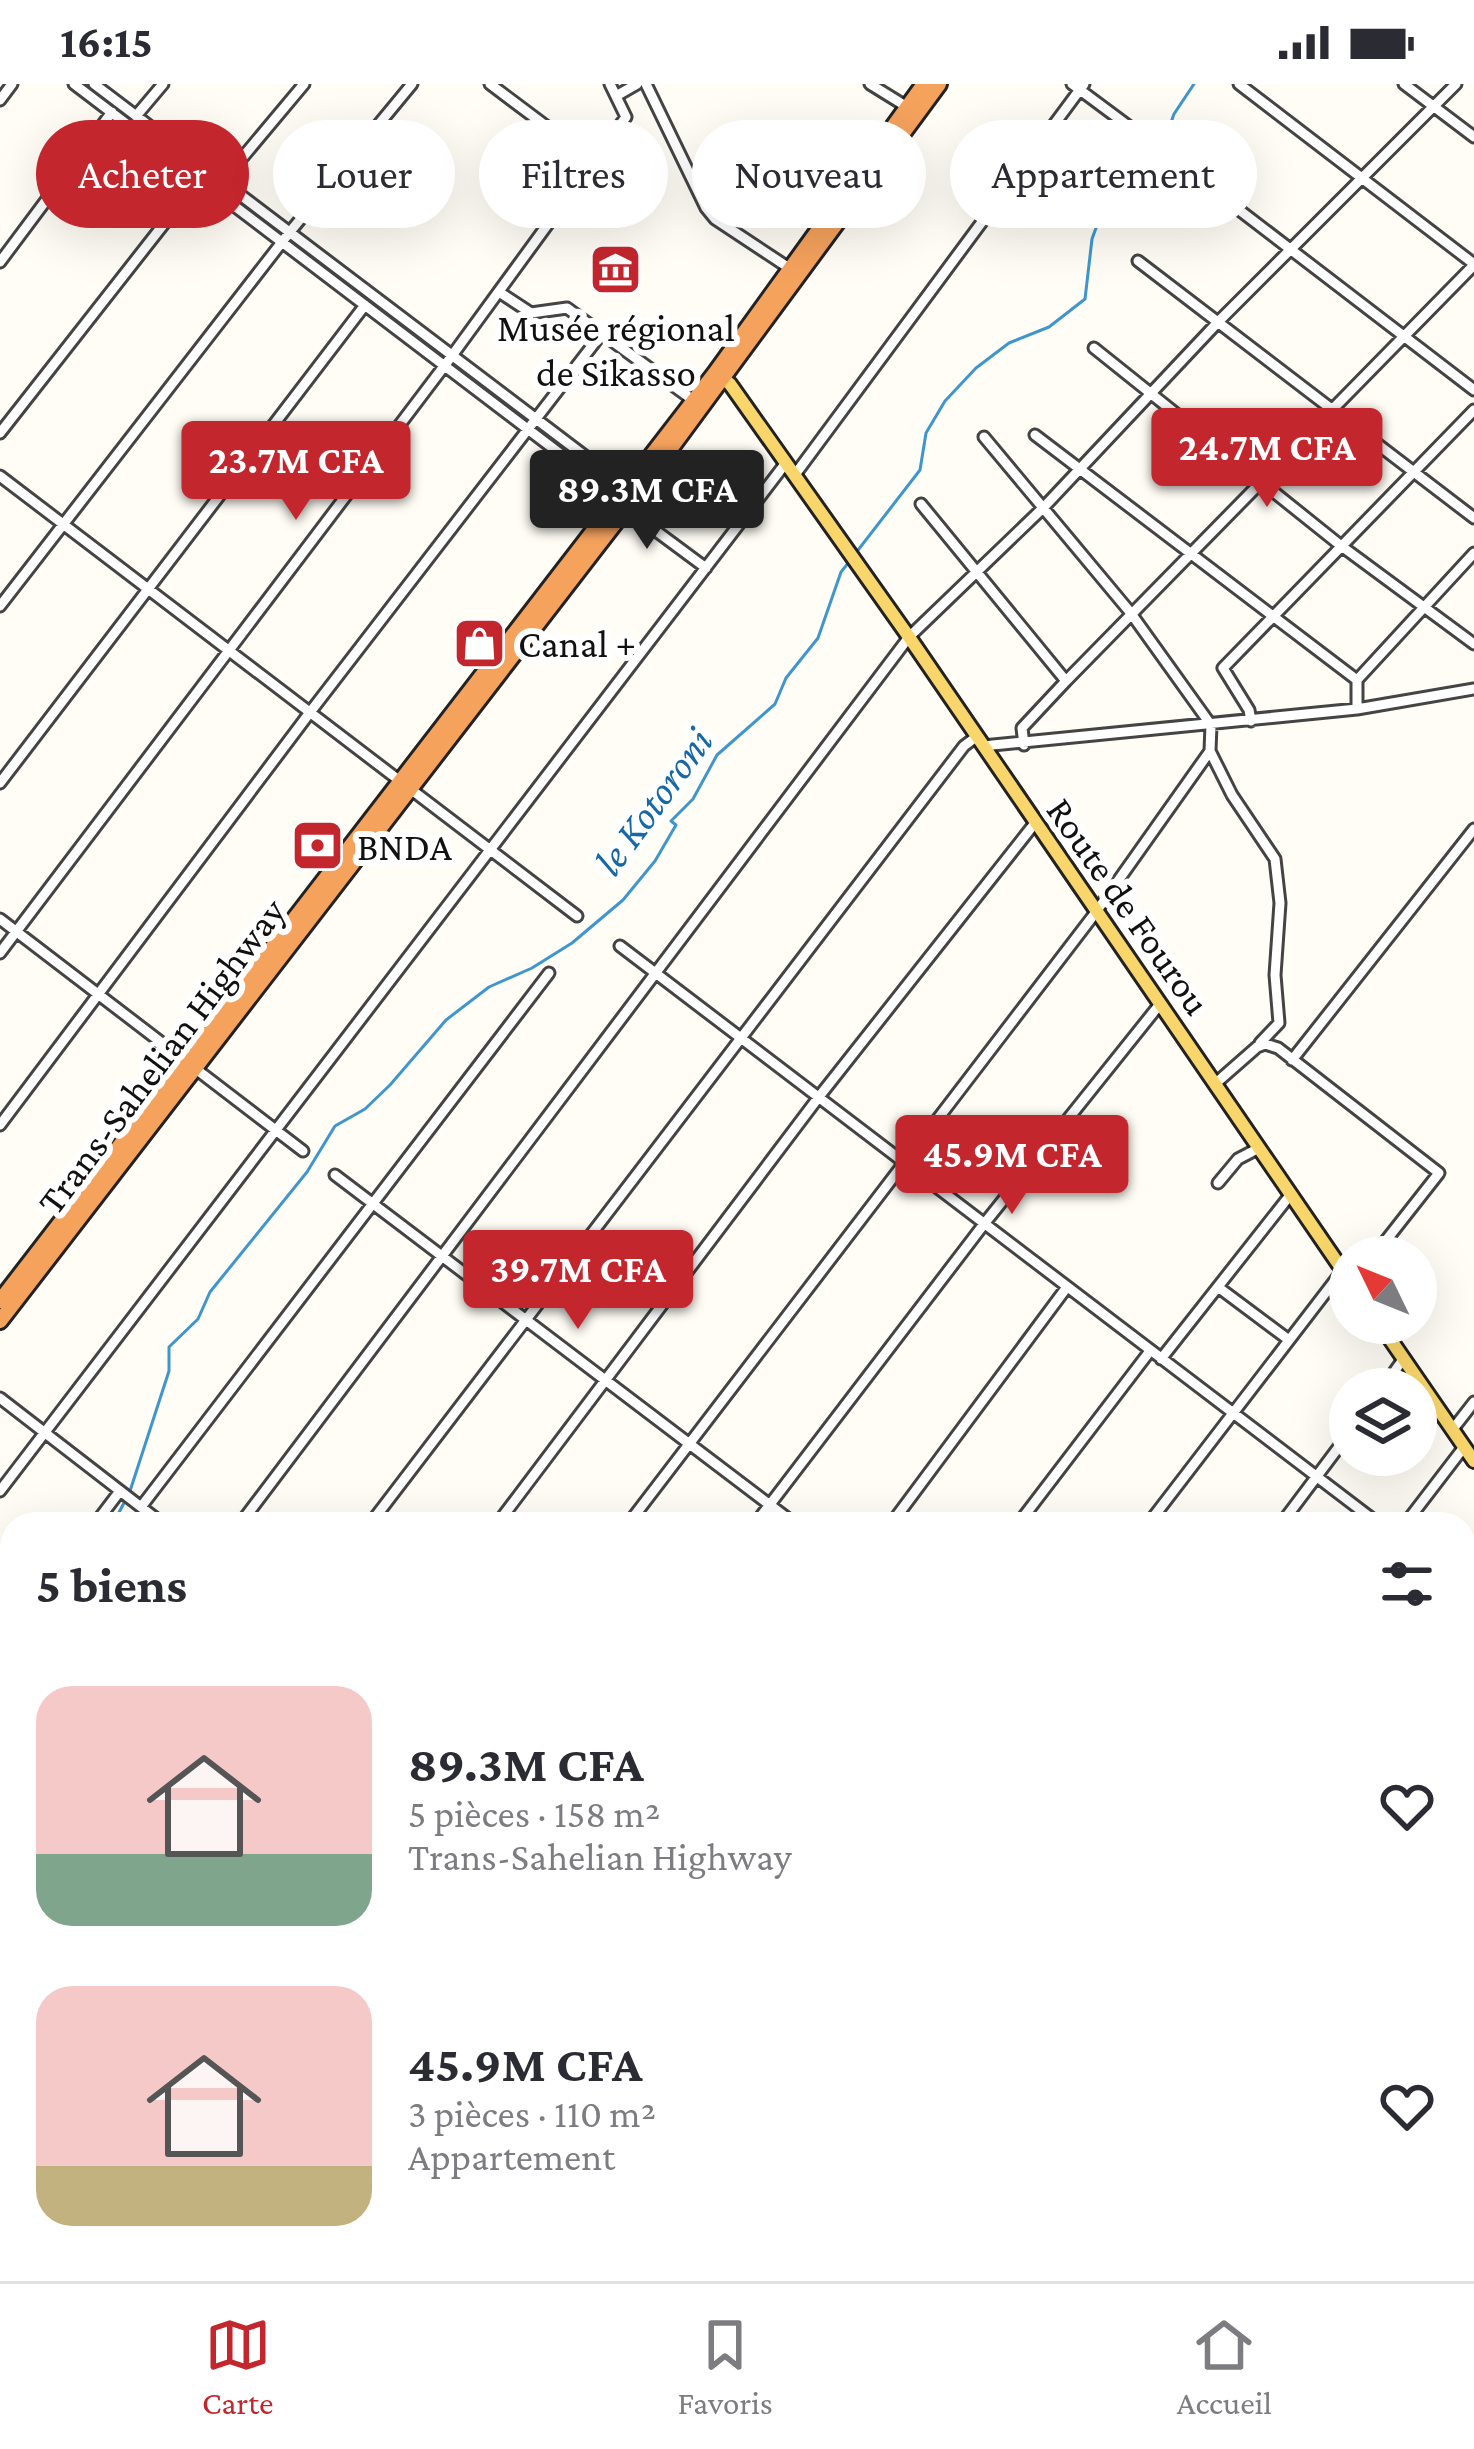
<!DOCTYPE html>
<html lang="fr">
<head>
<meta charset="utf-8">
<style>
	body { margin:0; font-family:"Crimson Pro",serif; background:#f2f2f3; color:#2b2b33; height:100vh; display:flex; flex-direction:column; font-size:45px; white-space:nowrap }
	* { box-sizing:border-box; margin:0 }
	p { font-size:39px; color:#7c7c81 }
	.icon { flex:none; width:66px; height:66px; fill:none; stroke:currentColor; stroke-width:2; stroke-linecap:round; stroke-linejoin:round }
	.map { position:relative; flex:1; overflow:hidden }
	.panel { position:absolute; left:0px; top:1428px; width:1476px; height:771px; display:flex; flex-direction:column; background:#fff; border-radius:36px 36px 0 0; box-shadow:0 12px 48px #0002 }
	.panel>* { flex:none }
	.guide { position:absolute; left:36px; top:36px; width:1404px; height:108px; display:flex; gap:24px }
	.needle { width:78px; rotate:313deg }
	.controls { position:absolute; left:1329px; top:1152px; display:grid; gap:24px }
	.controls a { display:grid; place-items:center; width:108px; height:108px; border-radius:50%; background:#fff; box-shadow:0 12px 48px #0002; font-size:60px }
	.price { position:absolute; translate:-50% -102px; padding:0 27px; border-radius:12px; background:#c4262e; color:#fff; font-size:39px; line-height:78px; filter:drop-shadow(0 3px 6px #0008) }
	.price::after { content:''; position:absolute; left:50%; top:72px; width:36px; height:27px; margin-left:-18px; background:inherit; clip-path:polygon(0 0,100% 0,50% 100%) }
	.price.on { background:#222; color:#fff }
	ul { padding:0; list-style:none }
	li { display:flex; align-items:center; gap:36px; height:300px; padding:0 36px }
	li span { display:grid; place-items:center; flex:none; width:336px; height:240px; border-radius:36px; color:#555 }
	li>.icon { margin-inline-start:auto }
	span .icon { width:144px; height:144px; fill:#fffc; stroke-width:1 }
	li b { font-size:51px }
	h2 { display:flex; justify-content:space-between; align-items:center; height:144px; padding:0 36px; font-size:51px }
	.pill { padding:0 42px; border-radius:54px; background:#fff; box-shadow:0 12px 48px #0002; font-size:42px; line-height:108px }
	.pill.on { background:#c4262e; color:#fff }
	.status { display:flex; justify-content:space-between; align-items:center; height:84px; padding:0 60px; background:#fff; direction:ltr }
	.status svg { height:33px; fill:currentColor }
	.menu { display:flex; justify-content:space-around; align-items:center; height:168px; border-top:3px solid #e1e1e2; background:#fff; font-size:33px; color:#7c7c81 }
	.menu a { display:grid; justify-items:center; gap:6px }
	.menu .on { color:#c4262e }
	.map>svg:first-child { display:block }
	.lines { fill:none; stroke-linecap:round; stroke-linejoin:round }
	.stream { stroke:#3f96cf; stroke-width:3 }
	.minor-casing { stroke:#444; stroke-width:15 }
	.major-casing { stroke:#222; stroke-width:18 }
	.highway-casing { stroke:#222; stroke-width:20 }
	.minor { stroke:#fff; stroke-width:9 }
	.major { stroke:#f9d66b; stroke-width:12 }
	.highway { stroke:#f5a25d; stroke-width:14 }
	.labels { text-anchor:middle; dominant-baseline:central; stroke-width:12; stroke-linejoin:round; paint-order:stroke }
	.poi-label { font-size:39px; fill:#111; stroke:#fff; text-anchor:start }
	.street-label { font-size:39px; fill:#111; stroke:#fff }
	.water-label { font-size:42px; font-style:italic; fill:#1768a6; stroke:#fff }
</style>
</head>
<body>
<div class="status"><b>16:15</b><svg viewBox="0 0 49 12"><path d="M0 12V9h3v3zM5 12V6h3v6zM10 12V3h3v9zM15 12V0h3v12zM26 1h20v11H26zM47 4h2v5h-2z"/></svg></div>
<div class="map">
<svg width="1474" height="2197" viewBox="0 0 1474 2197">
	<rect width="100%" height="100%" fill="#fffdf5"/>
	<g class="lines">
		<!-- stream -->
		<path class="stream" d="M855,470l65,-84 6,-37 19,-32 31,-33 33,-25 40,-16 36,-28 7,-60 8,-22 32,-22 26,-36 16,-45 20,-30
			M130,1407l39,-120v-24l29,-28 12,-27 97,-120 28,-46 30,-17 25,-24 56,-65 43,-33 43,-19 40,-25 51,-43 32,-39 21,-36 -5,-4 22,-22 24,-44 58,-51 11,-26 32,-40 23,-66 8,-10
			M113,1440l13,-25
			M0,1655l12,-18
			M0,1776l12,9
			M324,2197l8,-10"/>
		<defs>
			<path id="minor" d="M74,0l526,400 26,13
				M94,0l512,388 7,15
				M490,0l104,78
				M646,0l60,124 9,11 74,49
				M870,0l42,26
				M1072,0l74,55
				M1239,0l235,180
				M1404,0l70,53
				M616,12l21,-12
				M0,16l12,-16
				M136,32l27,-32
				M1191,89l283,217
				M222,98l82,-98
				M1138,177l336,257
				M0,178l112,-150
				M499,208l32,21 36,-5 126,92
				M1094,264l246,197 134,99
				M0,349l203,-259
				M1035,351l322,245
				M0,392l577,440
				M794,392l290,-392
				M921,420l145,177
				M625,424l81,60
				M0,522l289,-373 123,-149
				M1357,625v-29l117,-127
				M1251,637l-2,-11 -26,-42 251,-258
				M1024,661l-2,-17 44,-47 408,-416
				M983,662l374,-37 117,-20
				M1210,667l22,44 43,64 5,44 -5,72 4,48 -19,20
				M0,699l365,-478
				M0,835l303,232
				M620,862l759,578
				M0,869l451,-596 175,-240 -16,-33
				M1292,976l182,-231
				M1216,999l41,-36 8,-3 13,4 161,125 -66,84
				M0,1041l311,-414 291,-378
				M335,1091l460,349
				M1218,1099l20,-24 21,-11
				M1218,1203l71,53
				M1161,1275l130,-165
				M1382,1305l22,-31
				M0,1314l163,126
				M1453,1345l21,-27
				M0,1407l785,-1027
				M141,1423l408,-534
				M95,1440l25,-33
				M240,1440l669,-887 135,-130 175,-186 237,-237
				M370,1440l594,-778 12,-9
				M497,1440l321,-426 217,-275
				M628,1440l468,-612 114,-161 1,-26 -81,-113 -146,-175
				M755,1440l229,-300 176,-220
				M891,1440l176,-237
				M1018,1440l132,-173
				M1148,1440l195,-254
				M1281,1440l69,-92
				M1405,1440l59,-77
				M1464,1505l10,8
				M1464,1535l10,-13
				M0,1569l12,-17
				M1464,1688l10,-14
				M0,1785l12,10
				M1464,1845l10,-13
				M1464,1862l10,8
				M0,1927l12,-15
				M1464,1952l10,8
				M1464,2009l10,-13
				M0,2100l12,-15
				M1464,2121l10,-13
				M466,2187l13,10
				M1000,2187l13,10
				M1147,2187l13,10
				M1451,2187l14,10
				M46,2197l8,-10
				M182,2197l7,-10
				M310,2197l8,-10
				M439,2197l8,-10
				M1084,2197l8,-10
				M1194,2197l8,-10
				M1321,2197l8,-10
				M1407,2197l8,-10"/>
			<path id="major" d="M716,289l14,11 179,253 441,644
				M1379,1239l95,138"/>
			<path id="highway" d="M0,1217l715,-928 209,-289
				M0,1237l632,-820 307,-417"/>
		</defs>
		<!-- minor casing -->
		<use href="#minor" class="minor-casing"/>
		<!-- major casing -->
		<use href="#major" class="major-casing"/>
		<!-- highway casing -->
		<use href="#highway" class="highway-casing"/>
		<!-- minor -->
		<use href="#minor" class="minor"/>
		<!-- major -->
		<use href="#major" class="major"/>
		<!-- highway -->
		<use href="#highway" class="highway"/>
	</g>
	<!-- icons -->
	<defs>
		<symbol id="museum-square" viewBox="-11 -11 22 22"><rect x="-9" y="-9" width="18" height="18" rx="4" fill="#c4262e" stroke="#fff"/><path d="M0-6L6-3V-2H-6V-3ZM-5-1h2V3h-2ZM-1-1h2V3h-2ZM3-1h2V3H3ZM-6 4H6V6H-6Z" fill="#fff"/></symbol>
		<symbol id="shop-square" viewBox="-11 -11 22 22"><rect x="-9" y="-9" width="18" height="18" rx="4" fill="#c4262e" stroke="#fff"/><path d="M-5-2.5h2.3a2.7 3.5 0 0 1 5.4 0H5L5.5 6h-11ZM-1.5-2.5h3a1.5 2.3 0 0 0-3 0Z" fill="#fff"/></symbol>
		<symbol id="bank-square" viewBox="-11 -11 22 22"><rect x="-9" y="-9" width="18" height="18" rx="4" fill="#c4262e" stroke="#fff"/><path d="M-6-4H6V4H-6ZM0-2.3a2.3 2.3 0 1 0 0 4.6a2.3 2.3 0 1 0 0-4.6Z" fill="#fff"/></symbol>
	</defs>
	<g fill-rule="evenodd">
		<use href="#museum-square" x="586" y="156" width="59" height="59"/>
		<use href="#shop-square" x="450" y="530" width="59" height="59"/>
		<use href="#bank-square" x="288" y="732" width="59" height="59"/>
	</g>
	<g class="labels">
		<!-- poi labels -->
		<g class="poi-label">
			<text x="616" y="243" text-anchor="middle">Musée régional<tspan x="616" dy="45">de Sikasso</tspan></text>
			<text x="518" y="559">Canal +</text>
			<text x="357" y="762">BNDA</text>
		</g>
		<!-- street labels -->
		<g class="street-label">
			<text transform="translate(1129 822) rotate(55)">Route de Fourou</text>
			<text transform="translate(161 972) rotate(-53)">Trans-Sahelian Highway</text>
		</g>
		<!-- water labels -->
		<g class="water-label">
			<text transform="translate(653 717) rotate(-54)">le Kotoroni</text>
		</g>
	</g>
</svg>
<div class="controls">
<a><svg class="needle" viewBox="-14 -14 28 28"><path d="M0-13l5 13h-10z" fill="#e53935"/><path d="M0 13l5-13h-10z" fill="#7c7c81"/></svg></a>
<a><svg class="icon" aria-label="layers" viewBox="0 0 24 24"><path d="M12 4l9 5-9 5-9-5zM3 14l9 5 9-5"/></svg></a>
</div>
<b class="price" style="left:1267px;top:426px">24.7M CFA</b>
<b class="price" style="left:296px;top:439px">23.7M CFA</b>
<b class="price on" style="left:647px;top:468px">89.3M CFA</b>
<b class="price" style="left:1012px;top:1133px">45.9M CFA</b>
<b class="price" style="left:578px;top:1248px">39.7M CFA</b>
<div class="guide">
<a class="pill on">Acheter</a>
<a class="pill">Louer</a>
<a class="pill">Filtres</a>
<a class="pill">Nouveau</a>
<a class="pill">Appartement</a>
</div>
<section class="panel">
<h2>5 biens<svg class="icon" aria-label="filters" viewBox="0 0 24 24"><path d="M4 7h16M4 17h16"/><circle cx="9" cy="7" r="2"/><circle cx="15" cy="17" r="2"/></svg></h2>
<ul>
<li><span style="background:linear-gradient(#f6c9c9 70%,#7fa58c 0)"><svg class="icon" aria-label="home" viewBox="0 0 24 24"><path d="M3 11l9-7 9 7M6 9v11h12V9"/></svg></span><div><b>89.3M CFA</b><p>5 pièces · 158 m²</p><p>Trans-Sahelian Highway</p></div><svg class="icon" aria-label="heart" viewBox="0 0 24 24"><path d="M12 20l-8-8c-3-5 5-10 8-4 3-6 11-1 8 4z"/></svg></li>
<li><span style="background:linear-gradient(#f6c9c9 75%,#c2b280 0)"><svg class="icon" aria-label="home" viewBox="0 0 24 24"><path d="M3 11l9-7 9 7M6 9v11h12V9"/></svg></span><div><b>45.9M CFA</b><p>3 pièces · 110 m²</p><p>Appartement</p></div><svg class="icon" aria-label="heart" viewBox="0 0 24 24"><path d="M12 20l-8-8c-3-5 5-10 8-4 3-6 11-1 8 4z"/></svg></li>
</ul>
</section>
</div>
<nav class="menu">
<a class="on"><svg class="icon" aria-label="map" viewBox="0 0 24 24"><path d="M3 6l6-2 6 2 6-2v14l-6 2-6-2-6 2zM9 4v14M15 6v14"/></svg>Carte</a>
<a><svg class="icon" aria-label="saved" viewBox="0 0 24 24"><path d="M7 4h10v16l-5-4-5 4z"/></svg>Favoris</a>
<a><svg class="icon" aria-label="home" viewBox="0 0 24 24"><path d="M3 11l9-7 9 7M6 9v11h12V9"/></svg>Accueil</a>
</nav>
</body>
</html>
